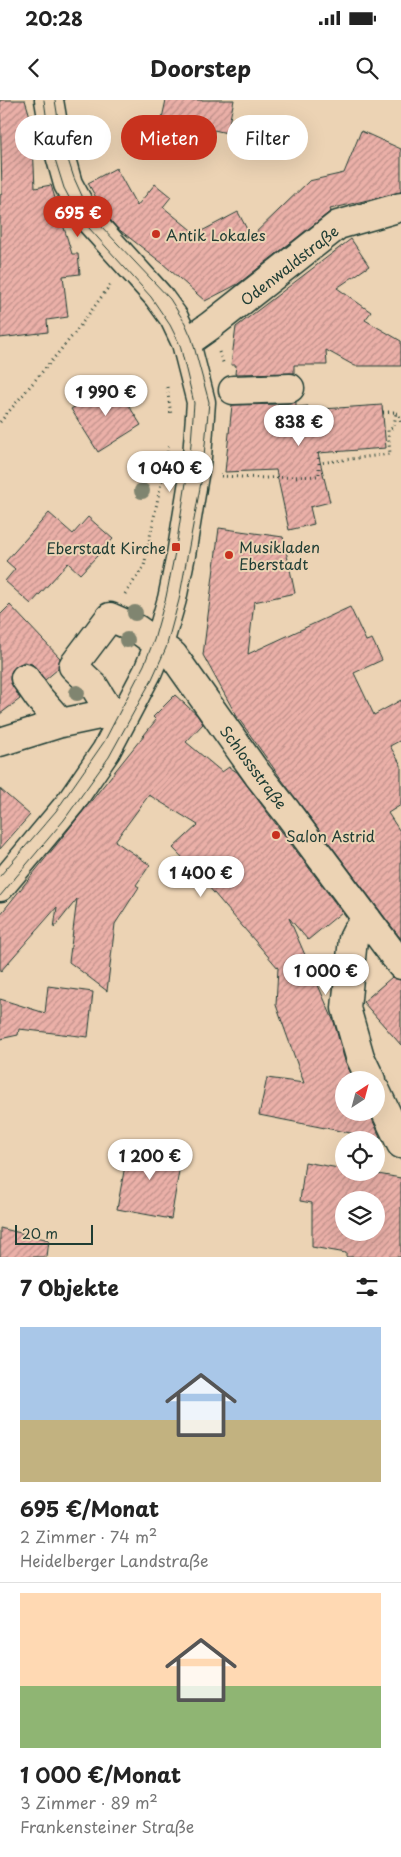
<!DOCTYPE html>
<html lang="de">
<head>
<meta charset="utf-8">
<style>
	body { margin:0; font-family:"Playpen Sans",sans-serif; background:#f2f2f2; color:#222; height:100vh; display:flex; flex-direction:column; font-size:19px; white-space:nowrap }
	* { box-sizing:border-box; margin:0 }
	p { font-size:16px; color:#767676 }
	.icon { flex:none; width:28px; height:28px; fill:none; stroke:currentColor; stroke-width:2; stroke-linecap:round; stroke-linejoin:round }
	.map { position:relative; height:1157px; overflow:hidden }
	.side { display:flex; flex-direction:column; background:#fff; flex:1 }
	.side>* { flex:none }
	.top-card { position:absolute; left:15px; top:15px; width:371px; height:45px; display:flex; gap:10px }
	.needle { width:32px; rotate:36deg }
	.buttons { position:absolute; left:335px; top:971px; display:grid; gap:10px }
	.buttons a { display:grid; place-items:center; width:50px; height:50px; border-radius:50%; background:#fff; box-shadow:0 5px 20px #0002; font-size:25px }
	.scale { position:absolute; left:15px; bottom:12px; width:78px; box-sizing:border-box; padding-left:5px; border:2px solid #1f3d34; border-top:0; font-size:14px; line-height:18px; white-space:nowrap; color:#1f3d34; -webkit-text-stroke:4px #ecd3b4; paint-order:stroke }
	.price { position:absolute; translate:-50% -42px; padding:0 11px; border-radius:18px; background:#fff; color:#222; font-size:16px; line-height:32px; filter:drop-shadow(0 1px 2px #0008) }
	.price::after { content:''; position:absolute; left:50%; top:30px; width:15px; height:11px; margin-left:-8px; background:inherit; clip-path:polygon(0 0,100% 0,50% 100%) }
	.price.active { background:#c8321e; color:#fff }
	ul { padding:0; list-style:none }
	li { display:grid; align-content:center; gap:10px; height:265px; padding:0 20px }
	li+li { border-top:1px solid #e0e0e0 }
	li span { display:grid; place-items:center; height:155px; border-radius:0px; color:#555 }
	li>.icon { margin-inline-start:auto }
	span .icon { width:90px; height:90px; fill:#fffc; stroke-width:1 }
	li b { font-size:21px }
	h2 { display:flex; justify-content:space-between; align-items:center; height:60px; padding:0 20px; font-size:21px }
	.tag { padding:0 18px; border-radius:22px; background:#fff; box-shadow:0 5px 20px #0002; font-size:18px; line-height:45px }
	.tag.active { background:#c8321e; color:#fff }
	.status { display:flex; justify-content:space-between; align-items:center; height:35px; padding:0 25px; background:#fff; direction:ltr }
	.status svg { height:14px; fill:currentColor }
	header { display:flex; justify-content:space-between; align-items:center; height:65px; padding:0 20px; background:#fff; font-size:22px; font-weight:700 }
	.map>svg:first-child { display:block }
	.building { fill:url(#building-hatch); stroke:#1f3d34; fill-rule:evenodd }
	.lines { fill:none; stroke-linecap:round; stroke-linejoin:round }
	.minor-casing { stroke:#1f3d34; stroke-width:31 }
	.path { stroke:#1f3d34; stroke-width:3; stroke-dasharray:1 4; stroke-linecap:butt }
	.minor { stroke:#ecd3b4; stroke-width:28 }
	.tram { stroke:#1f3d34; stroke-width:1 }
	.tree { fill:#808570 }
	.poi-dot { fill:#c8321e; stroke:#ecd3b4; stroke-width:2 }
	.labels { text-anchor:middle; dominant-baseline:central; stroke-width:4; stroke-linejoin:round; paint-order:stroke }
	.poi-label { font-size:15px; fill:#1f3d34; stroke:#ecd3b4; text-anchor:start }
	.street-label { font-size:15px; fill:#1f3d34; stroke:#ecd3b4 }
</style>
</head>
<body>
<div class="status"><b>20:28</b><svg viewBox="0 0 49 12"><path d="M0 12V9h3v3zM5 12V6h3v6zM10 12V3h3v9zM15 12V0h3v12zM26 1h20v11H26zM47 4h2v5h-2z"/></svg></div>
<header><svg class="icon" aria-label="back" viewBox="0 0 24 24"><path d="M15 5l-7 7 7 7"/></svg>Doorstep<svg class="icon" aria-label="search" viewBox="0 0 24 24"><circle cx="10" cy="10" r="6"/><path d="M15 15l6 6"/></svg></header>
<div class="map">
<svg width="401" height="1157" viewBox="0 0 401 1157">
	<defs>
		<pattern id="building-hatch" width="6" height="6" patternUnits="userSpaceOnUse" patternTransform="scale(1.25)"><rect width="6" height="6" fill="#ebb0a8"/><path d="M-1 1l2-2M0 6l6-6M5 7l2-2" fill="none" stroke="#be908a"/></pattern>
	</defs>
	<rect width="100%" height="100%" fill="#ecd3b4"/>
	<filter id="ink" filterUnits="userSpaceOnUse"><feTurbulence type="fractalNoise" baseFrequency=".02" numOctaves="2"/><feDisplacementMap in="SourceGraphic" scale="10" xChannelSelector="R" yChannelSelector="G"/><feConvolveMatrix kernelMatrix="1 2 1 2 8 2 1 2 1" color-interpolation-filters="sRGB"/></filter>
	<g filter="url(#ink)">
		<!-- building -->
		<path class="building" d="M0,0h25l7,23 3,65 16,-3 21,69h6l2,20 -17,2 5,41 -21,3 1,12 -48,6v-143l2,-1z
			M166,0h68l-7,33 -13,-3 -3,16 -52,-14z
			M361,31l40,18v43l-71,17 1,2 -93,73 -33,17 -43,-38 -45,-35 -12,-14 -17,-31 28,-15 21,38 18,-22 16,13 -8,10 33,27 42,-22 13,25 58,-56 35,-8z
			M351,139l18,27 -32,22 34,24 -6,8 36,21v25h-46l-29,-16 1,15h-33v8l-59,1 1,-9h-5l5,-38z
			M114,282l27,43 -43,27 -27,-43z
			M296,302v5l12,-1v4l74,-5 4,43 -68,5 12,49 -20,5 4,17 -25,6 -13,-60 -51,2 7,-67 59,-1z
			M49,413l24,21 15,-17 25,22 -33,35 -12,-11 -37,41 -26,-23 10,-12 -9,-8z
			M219,428l64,9 12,56 -41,9 -6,52 102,-47 16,34 6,-2 10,21 -28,13 20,42 27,-15v40l-11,6 11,19v40l-13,8 13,20v106l-119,-159 -46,-65 -33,-60z
			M10,505l50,53 -2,11 -13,11 -13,-16 -8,-2 -8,4 -5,6 -1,8 10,19 -20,15v-99z
			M175,595l22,20 6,9 -17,18 36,30 7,-5 8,5 105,140 -34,28 -19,-22 45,104 11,39 9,19h-10v32h25l12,27 -122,-24 8,-37 37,5 -28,-78 2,-37 -70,-82 1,-1 -36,-37 25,-23 -49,-30 -34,46 35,24 -14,20 3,2 -24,37 -8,67 -38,-29 8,-63 -23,29 3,-21 -57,65v-57l156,-195 -3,-3z
			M0,689l30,26 -30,34z
			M392,877l9,3v65l-38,-43z
			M48,886l45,6 -5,45 -69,-8 -1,6 -18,4v-40l45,14z
			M129,1044l53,9 -11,66 -54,-10z
			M305,1062l39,7v3h22l35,6v79h-55v-4l-34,-6v-44l-12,-2zM344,1100h32v32h-32z
			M0,1128l49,12 -2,17h-47z"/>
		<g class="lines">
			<defs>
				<path id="minor" d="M186,243l24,-17 128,-101 63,-18
					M233,290l57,-2
					M25,578l14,20 22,25
					M110,612l-16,-26 -21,-20 37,-49 27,12 36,26 85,120 29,37 114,153
					M0,642l61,-19 67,-14
					M0,787l71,-85 35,-51 42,-80 11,-27 13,-45 9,-44 16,-98 4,-55 -15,-59 -12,-25 -16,-22 -73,-81 -17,-31 -12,-43 -7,-41
					M367,819l-10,12 -4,8 -7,69 14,49 11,23
					M376,991l25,53"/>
			</defs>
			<!-- minor casing -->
			<use href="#minor" class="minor-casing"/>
			<!-- path -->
			<path class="path" d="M219,252l5,13
				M167,287l4,28
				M383,313l13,-1h-13
				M396,313l3,1 2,10
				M0,322l74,-88 37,-50
				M318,353l1,10
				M221,376l44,2 54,-2v-13l71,-9 -2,-24 6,-3 2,-15
				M125,494l19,-28 25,-122"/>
			<!-- minor -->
			<use href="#minor" class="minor"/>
			<!-- tram -->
			<path class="tram" d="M0,776l56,-65 48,-69 40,-77 10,-25 12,-43 10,-50 14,-90 4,-54 -14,-58 -10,-20 -19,-28 -71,-79 -16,-30 -14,-45 -6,-43
				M0,796l64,-76 45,-63 43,-78 14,-31 13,-48 23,-123 7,-75 -17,-63 -7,-16 -15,-24 -70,-74 -17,-27 -9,-20 -13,-40 -6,-38"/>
		</g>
		<!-- trees -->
		<g class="tree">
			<circle cx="142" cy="391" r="8"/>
			<circle cx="135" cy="513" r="8"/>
			<circle cx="127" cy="540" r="8"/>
			<circle cx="77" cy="593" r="8"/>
		</g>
	</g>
	<!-- markers -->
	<g class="poi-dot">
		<circle cx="156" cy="134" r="5"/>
		<rect x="171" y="442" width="10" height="10" rx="2.5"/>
		<circle cx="229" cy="455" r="5"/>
		<circle cx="276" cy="735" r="5"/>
	</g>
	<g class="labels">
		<!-- poi labels -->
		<g class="poi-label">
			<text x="166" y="134">Antik Lokales</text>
			<text x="239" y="446">Musikladen<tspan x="239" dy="17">Eberstadt</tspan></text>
			<text x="166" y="447" text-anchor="end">Eberstadt Kirche</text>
			<text x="286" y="735">Salon Astrid</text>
		</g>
		<!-- street labels -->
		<g class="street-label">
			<text transform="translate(289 165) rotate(-38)">Odenwaldstraße</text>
			<text transform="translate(254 667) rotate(53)">Schlossstraße</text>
		</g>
	</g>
</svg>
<div class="buttons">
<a><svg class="needle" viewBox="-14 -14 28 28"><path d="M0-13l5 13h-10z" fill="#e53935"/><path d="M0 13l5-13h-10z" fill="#767676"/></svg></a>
<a><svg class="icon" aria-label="locate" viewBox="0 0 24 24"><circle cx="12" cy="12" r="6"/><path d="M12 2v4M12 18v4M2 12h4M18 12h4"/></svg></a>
<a><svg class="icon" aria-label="layers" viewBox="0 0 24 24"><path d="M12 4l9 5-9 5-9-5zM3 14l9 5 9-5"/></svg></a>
</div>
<div class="scale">20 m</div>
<b class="price active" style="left:78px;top:138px">695 €</b>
<b class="price" style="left:106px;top:317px">1 990 €</b>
<b class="price" style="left:299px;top:347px">838 €</b>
<b class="price" style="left:170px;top:393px">1 040 €</b>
<b class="price" style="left:201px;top:798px">1 400 €</b>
<b class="price" style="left:326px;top:896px">1 000 €</b>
<b class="price" style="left:150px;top:1081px">1 200 €</b>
<div class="top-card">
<a class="tag">Kaufen</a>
<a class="tag active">Mieten</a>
<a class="tag">Filter</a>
</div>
</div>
<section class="side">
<h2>7 Objekte<svg class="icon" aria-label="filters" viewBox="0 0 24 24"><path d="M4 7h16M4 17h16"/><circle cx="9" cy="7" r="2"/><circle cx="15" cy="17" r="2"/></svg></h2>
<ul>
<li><span style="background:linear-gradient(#a9c7e8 60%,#c2b280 0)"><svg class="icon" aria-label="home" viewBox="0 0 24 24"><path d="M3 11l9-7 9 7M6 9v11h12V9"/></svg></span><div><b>695 €/Monat</b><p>2 Zimmer · 74 m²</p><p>Heidelberger Landstraße</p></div></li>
<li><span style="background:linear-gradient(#ffd9b3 60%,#8fb573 0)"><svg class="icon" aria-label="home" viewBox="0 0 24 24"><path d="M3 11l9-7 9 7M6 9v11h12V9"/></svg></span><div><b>1 000 €/Monat</b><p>3 Zimmer · 89 m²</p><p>Frankensteiner Straße</p></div></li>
</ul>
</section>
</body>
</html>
